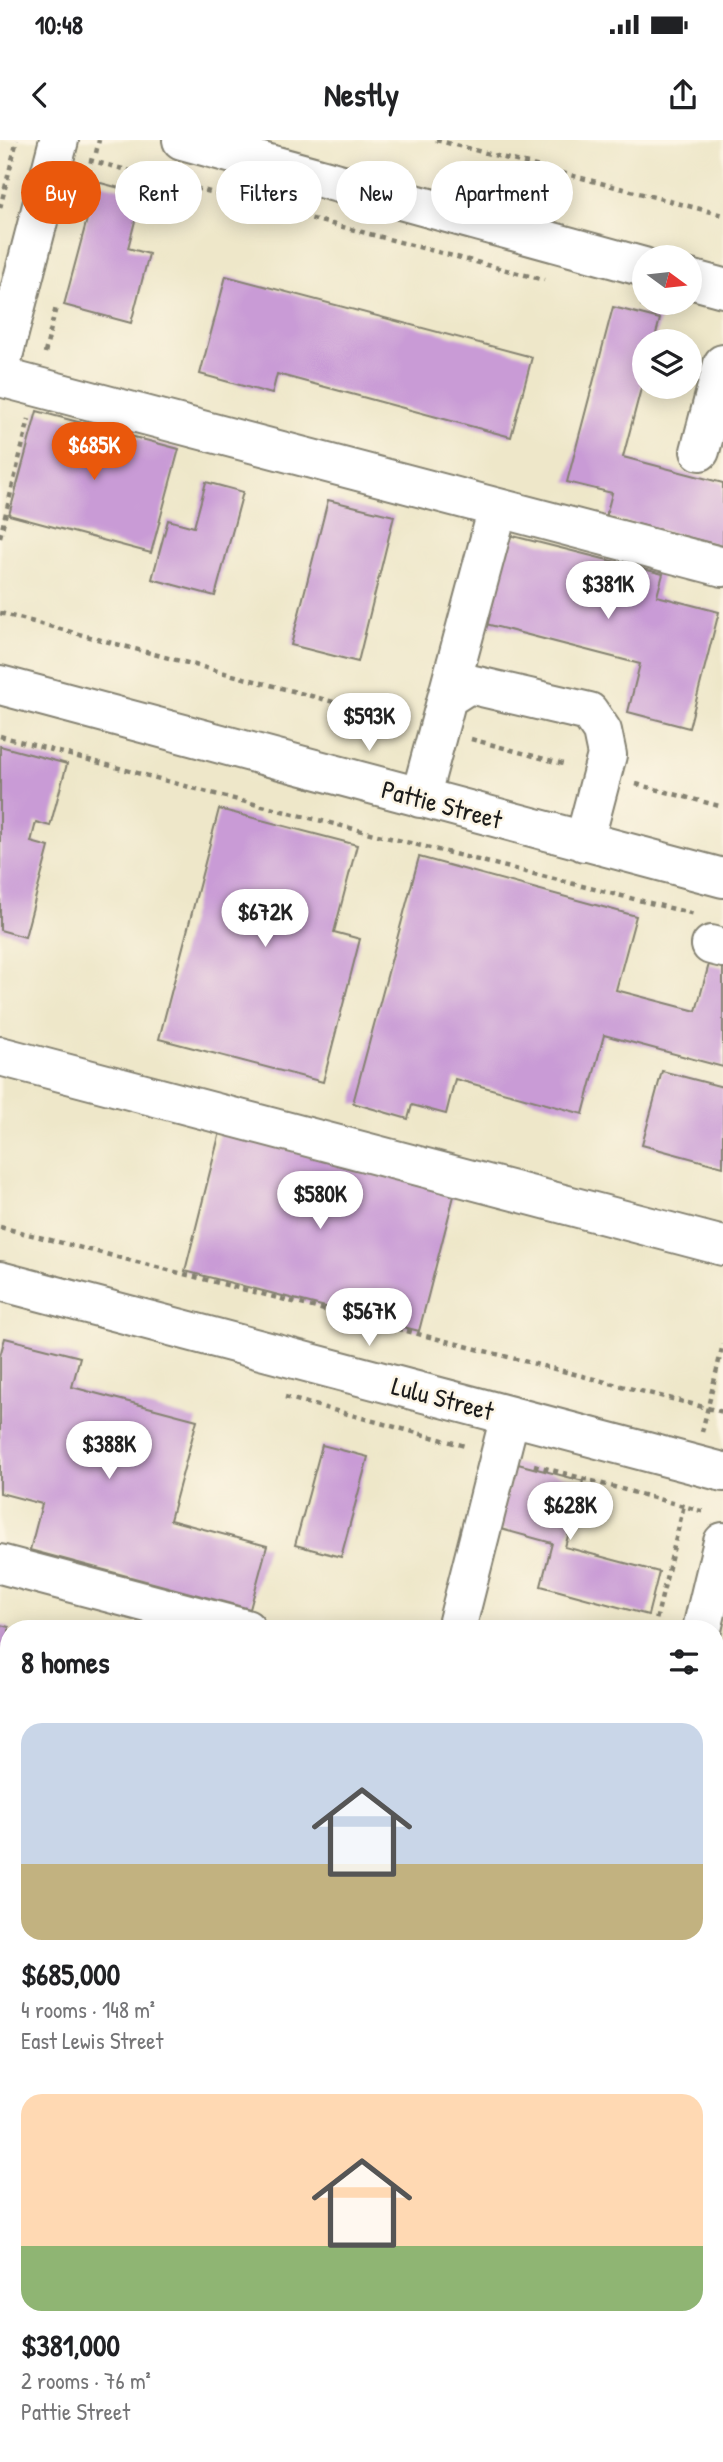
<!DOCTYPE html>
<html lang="en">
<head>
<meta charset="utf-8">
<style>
	body { margin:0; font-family:"Patrick Hand",sans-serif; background:#f6f6f6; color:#202124; height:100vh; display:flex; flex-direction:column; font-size:26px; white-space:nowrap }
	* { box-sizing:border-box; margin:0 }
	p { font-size:23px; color:#757577 }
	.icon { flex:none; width:38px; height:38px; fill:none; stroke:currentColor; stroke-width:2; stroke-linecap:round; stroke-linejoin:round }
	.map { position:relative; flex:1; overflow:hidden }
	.drawer { position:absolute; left:0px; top:1480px; width:724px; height:842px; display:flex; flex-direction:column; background:#fff; border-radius:28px 28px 0 0; box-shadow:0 4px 18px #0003 }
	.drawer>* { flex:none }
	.banner { position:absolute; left:21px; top:21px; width:682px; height:63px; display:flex; gap:14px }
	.needle { width:46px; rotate:105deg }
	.fabs { position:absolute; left:632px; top:105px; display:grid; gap:14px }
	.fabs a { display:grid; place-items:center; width:70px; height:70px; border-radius:50%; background:#fff; box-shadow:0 4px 18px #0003; font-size:35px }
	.price { position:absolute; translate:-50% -60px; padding:0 16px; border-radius:24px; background:#fff; color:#222; font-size:23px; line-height:46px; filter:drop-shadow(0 2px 4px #0008) }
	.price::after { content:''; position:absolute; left:50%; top:42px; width:21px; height:16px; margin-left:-10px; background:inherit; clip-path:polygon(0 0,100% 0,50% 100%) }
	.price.current { background:#ea580c; color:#fff }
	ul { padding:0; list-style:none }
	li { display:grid; align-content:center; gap:14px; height:371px; padding:0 21px }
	li span { display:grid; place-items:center; height:217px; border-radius:21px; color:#555 }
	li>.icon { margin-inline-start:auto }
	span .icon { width:126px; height:126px; fill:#fffc; stroke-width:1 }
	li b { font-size:30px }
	h2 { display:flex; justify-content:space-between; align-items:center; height:84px; padding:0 21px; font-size:30px }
	.tag { padding:0 24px; border-radius:32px; background:#fff; box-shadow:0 4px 18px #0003; font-size:24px; line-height:63px }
	.tag.current { background:#ea580c; color:#fff }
	.status { display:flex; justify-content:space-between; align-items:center; height:49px; padding:0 35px; background:#fff; direction:ltr }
	.status svg { height:19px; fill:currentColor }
	header { display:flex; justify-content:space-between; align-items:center; height:91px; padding:0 21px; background:#fff; font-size:32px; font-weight:700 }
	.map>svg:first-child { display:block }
	.building { fill:#c99bd6 }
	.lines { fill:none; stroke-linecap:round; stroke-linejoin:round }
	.minor-casing { stroke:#858272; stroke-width:42 }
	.path { stroke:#858272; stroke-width:4.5; stroke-dasharray:5 5; stroke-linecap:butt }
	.minor { stroke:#fff; stroke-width:38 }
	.labels { text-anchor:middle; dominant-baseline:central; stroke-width:5; stroke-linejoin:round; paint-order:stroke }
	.street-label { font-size:26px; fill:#1c1c1c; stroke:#fcf5e5 }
</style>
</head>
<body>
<div class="status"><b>10:48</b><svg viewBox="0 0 49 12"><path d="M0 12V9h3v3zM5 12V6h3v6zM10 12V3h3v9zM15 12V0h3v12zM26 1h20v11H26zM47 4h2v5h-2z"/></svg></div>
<header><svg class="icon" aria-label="back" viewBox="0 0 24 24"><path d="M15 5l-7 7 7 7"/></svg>Nestly<svg class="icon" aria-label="share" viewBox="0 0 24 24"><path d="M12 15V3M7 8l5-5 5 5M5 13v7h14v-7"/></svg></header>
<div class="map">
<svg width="723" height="2322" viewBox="0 0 723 2322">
	<rect width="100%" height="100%" fill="#fcf5e5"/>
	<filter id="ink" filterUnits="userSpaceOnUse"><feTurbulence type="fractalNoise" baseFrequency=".0143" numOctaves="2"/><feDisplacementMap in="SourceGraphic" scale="14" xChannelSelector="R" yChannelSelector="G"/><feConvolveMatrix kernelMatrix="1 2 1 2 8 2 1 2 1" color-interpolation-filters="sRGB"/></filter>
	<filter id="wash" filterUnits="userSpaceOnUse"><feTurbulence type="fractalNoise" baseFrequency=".00686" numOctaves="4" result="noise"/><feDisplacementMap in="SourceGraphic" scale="28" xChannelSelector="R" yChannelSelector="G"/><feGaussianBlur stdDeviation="1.57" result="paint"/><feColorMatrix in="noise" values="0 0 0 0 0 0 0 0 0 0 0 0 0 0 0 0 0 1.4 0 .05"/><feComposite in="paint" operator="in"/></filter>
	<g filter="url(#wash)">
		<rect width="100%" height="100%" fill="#eee7c9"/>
		<g id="blocks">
			<!-- building -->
			<path class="building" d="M97,42l45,12 -14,54 21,6 -18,69 -67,-18z
				M226,136l306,81 -21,80 -234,-63 -5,20 -72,-20z
				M613,167l47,12 -6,22h-10v36l-21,80 100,26v63l-117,-30 6,-23 -45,-11z
				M37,271l142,38 -28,104 -142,-38z
				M206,342l37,10 -28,104 -63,-17 16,-59 26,7z
				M328,360l66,16 -36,146 -67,-17z
				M509,395l154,39 -6,22 62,16 -30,116 -61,-16 12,-48 -154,-40z
				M0,606l67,18 -17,62 -14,-4 -5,20 18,5 -24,90 -25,-7z
				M219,669l138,36 -23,87 26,7 -37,143 -164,-43z
				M419,717l217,59 -20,74 80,21 13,-47 14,3v100l-119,-32 -21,79 -128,-35 -9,35 -34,-9 -4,14 -55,-16z
				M662,931l61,16v80l-81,-22z
				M220,992l235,60 -36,139 -234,-60z
				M5,1198l75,19 -8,30 125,33 -27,100 97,26 -17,63 -220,-59 12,-46 -42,-11v-137z
				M322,1305l46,12 -27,100 -46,-12z
				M514,1323l69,18 -18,66 94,25 -11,43 -107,-29 11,-43 -55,-15z
				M0,1485l9,2v82l-3,10 -6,-1z
				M722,1793h1v58l-7,-2v-31z
				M716,2049l7,2v81l-7,-2z
				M687,2314h18l18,5v3h-39z"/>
		</g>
	</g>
	<g filter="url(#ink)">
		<use href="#blocks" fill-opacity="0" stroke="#858272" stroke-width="2"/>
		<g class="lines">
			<defs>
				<path id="minor" d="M182,0l462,127
					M690,139l33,9
					M0,228l59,-228
					M0,237l723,190
					M700,311l23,-87
					M0,545l723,193
					M447,558l51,-190
					M420,658l27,-100 22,-14 120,28 13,19 5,24 -23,87
					M711,805l12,3
					M0,916l723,190
					M0,1141l723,191
					M0,1424l246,65
					M456,1489l54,-213
					M702,1489l21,-87
					M716,1619l7,2
					M0,1727l9,3
					M716,1919l7,2
					M716,2016l7,1
					M499,2322l2,-8"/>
			</defs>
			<!-- minor casing -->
			<use href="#minor" class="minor-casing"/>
			<!-- path -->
			<path class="path" d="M436,0l287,75
				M96,13l3,-13
				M89,20l455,120
				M0,68l17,-68
				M641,164l32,9
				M45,213l11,-46
				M0,397l29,-118
				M0,473l405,108
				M0,596l230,62 464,116
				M471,599l96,26
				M636,644l87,23
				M0,1087l723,185
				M285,1257l180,49
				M702,1292l21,-88
				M534,1325l171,47
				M654,1489l30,-124
				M0,1666l9,3
				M0,1782l9,2
				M716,1856l7,2
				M716,1970l7,2
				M0,2296l9,2
				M65,2314l31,8
				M449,2322l2,-8"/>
			<!-- minor -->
			<use href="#minor" class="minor"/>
		</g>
	</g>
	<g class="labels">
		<!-- street labels -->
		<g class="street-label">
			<text transform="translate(442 664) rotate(15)">Pattie Street</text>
			<text transform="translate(443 1258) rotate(15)">Lulu Street</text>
		</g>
	</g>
</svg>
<div class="fabs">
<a><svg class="needle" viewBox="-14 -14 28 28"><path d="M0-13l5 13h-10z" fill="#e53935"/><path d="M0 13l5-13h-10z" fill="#757577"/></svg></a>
<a><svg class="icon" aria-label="layers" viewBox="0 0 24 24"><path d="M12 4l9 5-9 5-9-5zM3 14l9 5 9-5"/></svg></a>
</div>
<b class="price current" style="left:94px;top:342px">$685K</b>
<b class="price" style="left:608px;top:481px">$381K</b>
<b class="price" style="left:369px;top:613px">$593K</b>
<b class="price" style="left:265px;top:809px">$672K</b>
<b class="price" style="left:320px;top:1091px">$580K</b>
<b class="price" style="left:369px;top:1208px">$567K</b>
<b class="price" style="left:109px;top:1341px">$388K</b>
<b class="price" style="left:570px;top:1402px">$628K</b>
<div class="banner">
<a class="tag current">Buy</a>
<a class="tag">Rent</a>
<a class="tag">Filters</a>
<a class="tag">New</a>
<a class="tag">Apartment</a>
</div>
<section class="drawer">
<h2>8 homes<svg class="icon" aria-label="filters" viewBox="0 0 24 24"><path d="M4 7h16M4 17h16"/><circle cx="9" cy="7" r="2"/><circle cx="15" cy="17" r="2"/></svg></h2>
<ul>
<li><span style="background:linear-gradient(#c9d6e8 65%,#c2b280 0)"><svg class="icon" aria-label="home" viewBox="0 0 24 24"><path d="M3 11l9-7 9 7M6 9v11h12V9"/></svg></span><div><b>$685,000</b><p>4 rooms · 148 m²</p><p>East Lewis Street</p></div></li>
<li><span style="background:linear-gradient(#ffd9b3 70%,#8fb573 0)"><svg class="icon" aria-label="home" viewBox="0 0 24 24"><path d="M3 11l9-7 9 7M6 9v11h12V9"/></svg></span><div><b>$381,000</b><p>2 rooms · 76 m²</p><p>Pattie Street</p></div></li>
</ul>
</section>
</div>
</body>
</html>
